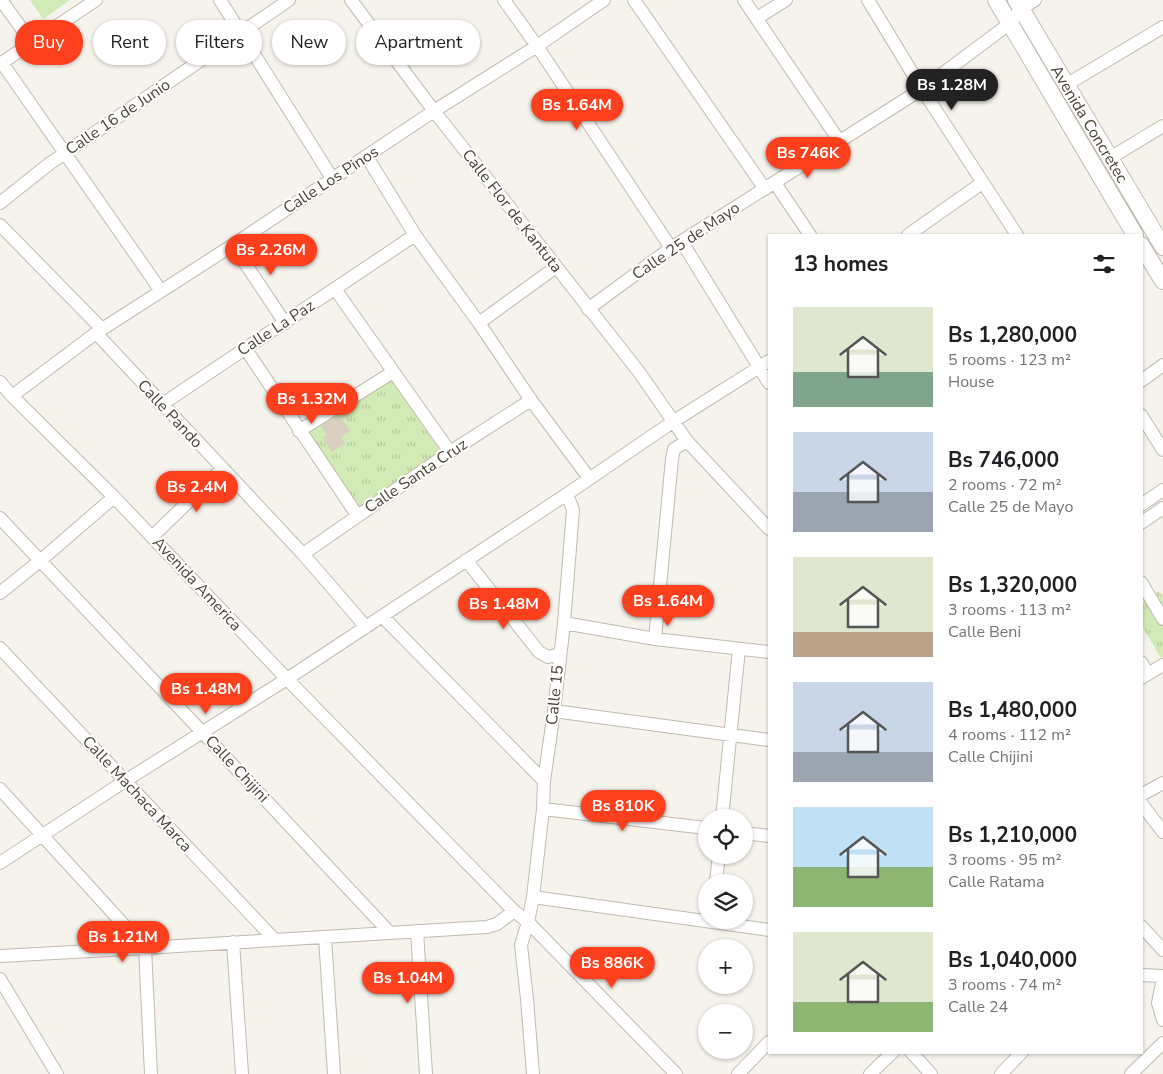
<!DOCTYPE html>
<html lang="en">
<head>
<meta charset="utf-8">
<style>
	body { margin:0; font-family:"Nunito Sans",sans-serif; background:#f6f6f6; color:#202124; height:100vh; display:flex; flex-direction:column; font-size:19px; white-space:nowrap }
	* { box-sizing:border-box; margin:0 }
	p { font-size:16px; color:#757577 }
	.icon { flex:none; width:28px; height:28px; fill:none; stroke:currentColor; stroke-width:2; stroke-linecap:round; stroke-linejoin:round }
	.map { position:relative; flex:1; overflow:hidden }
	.side { position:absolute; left:768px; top:234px; width:375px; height:820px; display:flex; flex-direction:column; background:#fff; border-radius:0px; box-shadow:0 1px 4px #0004 }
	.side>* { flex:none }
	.banner { position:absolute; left:15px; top:20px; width:475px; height:45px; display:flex; gap:10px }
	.tools { position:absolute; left:698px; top:809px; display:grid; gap:10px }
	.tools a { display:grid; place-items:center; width:55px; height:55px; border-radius:50%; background:#fff; box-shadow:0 1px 4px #0004; font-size:25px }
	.price { position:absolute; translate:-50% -42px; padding:0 11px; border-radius:18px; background:#fc3f1d; color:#fff; font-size:16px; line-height:32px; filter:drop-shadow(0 1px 2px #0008) }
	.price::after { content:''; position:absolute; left:50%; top:30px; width:15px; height:11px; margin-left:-8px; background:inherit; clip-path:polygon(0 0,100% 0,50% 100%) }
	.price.current { background:#222; color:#fff }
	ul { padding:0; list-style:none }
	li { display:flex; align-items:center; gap:15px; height:125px; padding:0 25px }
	li span { display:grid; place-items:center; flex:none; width:140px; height:100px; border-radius:0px; color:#555 }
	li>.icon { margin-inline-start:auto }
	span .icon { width:60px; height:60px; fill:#fffc; stroke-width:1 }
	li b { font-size:21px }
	h2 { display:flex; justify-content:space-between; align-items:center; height:60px; padding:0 25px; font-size:21px }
	.tag { padding:0 18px; border-radius:22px; background:#fff; box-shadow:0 1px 4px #0004; font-size:18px; line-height:45px }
	.tag.current { background:#fc3f1d; color:#fff }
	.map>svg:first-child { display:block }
	.grass { fill:#d2eab5 }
	.park { fill:url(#park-tufts) }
	.building { fill:#d8cfc1 }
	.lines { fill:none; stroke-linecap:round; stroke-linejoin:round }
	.minor-casing { stroke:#c2bbae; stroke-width:14 }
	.tertiary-casing { stroke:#c2bbae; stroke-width:18 }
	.minor { stroke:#fff; stroke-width:12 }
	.tertiary { stroke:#fff; stroke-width:16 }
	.labels { text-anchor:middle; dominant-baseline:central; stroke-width:4; stroke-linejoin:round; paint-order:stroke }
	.street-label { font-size:16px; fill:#4b4439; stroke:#fff }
</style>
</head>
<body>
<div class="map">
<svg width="1163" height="1074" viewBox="0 0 1163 1074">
	<defs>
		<pattern id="park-tufts" width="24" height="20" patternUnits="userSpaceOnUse" patternTransform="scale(1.25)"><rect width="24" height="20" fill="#d2eab5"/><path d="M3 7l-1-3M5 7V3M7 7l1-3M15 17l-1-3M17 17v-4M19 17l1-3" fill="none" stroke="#b6ca9c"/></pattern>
	</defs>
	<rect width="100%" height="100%" fill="#f6f3ec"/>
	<!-- grass -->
	<path class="grass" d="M30,0h40l-27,19z"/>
	<!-- park -->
	<path class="park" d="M391,379l50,73 -82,55 -50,-75z
		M1159,591l4,6v60l-2,1 -20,-33v-23z"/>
	<!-- building -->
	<path class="building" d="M339,416l11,15 -9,6 4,6 -13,9 -9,-14 4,-3 -6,-9z"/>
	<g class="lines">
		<defs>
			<path id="minor" d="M1,0l31,43
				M220,0l112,178
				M351,0l83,111 205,261 48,69 82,88
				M504,0l33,46 134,202
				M634,0l131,189
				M744,0l96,142
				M868,0l54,89 95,146
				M757,18l29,-18
				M2,63l159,228
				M0,64l96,-64
				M1066,85l97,-58
				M367,157l48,78 64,88 52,77 58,78
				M1110,158l53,-32
				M775,183l35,52
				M0,203l49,-39 240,-164
				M0,225l102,104
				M908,235l74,-52
				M682,242l87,141
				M233,245l52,78
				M335,289l115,163
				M588,309l83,-61 251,-159 87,-65 12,-15 14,-9
				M479,323l77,-56
				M96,333l207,221 63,73
				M245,348l112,167
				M1141,381l22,-16
				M0,382l12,14 102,101 173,182 227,232 14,11 5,-25 10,-88 1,-28 10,-70 10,-88 9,-113 -6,-16
				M12,396l84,-63 137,-88 201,-134 103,-65 67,-46
				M161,405l254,-170
				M1141,415l22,35
				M299,431l94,-59
				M1141,505l22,-15
				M0,518l203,215 187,200
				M1141,523l22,-15
				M152,537l70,-68
				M303,554l147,-102 81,-52
				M466,560l73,92 9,5 12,-3
				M1141,582l22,37
				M0,593l41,-33 73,-63
				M382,616l162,165
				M564,623l91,16 114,13
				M655,639l17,-180 2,-10 13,-8
				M0,648l274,291
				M1141,662l7,12
				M1141,678l22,-13
				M554,711l215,29
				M0,789l145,159 342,-21 10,-3 17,-13
				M1141,795l22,-12
				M1141,803l22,29
				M543,809l163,19
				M722,818l17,-169
				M744,833l25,3
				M0,863l125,-82 162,-102 280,-185 107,-73 95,-60
				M716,882l3,-27
				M533,897l236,33
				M1141,926l22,24
				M417,931l9,143
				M325,937l9,137
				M233,942l9,132
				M0,956l145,-8 6,126
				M1141,975l22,1
				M0,979l57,95
				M1163,979l-5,24 5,17
				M911,1052l20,22
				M533,1074l-6,-75 -6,-54 7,-23 148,152
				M738,1074l31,-32
				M870,1074l23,-22
				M1001,1074l21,-22
				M1131,1074l32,-31"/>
			<path id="tertiary" d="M996,0l139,235
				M1016,0l147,247
				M1141,245l22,36"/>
		</defs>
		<!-- minor casing -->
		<use href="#minor" class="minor-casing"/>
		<!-- tertiary casing -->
		<use href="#tertiary" class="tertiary-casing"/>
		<!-- minor -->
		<use href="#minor" class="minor"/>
		<!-- tertiary -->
		<use href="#tertiary" class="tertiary"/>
	</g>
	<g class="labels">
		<!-- street labels -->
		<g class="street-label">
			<text transform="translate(118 117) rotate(-34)">Calle 16 de Junio</text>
			<text transform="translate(1089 124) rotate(59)">Avenida Concretec</text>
			<text transform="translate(331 180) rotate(-33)">Calle Los Pinos</text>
			<text transform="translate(512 211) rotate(52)">Calle Flor de Kantuta</text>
			<text transform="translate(686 241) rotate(-34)">Calle 25 de Mayo</text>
			<text transform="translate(276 328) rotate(-33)">Calle La Paz</text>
			<text transform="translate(170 414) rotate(47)">Calle Pando</text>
			<text transform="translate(416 476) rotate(-34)">Calle Santa Cruz</text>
			<text transform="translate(197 584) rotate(47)">Avenida America</text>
			<text transform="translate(555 695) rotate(-84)">Calle 15</text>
			<text transform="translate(237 769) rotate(47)">Calle Chijini</text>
			<text transform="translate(137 794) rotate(47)">Calle Machaca Marca</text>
		</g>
	</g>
</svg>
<div class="tools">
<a><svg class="icon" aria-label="locate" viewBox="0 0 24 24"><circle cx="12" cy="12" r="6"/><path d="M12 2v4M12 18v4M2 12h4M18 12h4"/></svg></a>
<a><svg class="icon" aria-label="layers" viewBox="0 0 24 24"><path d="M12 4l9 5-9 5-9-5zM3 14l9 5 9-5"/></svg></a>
<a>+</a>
<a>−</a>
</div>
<b class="price current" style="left:952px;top:111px">Bs 1.28M</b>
<b class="price" style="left:577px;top:131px">Bs 1.64M</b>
<b class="price" style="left:808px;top:179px">Bs 746K</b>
<b class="price" style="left:271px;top:276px">Bs 2.26M</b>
<b class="price" style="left:312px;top:425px">Bs 1.32M</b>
<b class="price" style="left:197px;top:513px">Bs 2.4M</b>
<b class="price" style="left:668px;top:627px">Bs 1.64M</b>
<b class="price" style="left:504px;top:630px">Bs 1.48M</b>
<b class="price" style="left:206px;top:715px">Bs 1.48M</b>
<b class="price" style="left:623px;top:832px">Bs 810K</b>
<b class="price" style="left:123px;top:963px">Bs 1.21M</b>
<b class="price" style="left:612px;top:989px">Bs 886K</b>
<b class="price" style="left:408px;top:1004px">Bs 1.04M</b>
<div class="banner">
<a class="tag current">Buy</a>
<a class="tag">Rent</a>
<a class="tag">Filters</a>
<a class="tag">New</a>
<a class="tag">Apartment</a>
</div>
<section class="side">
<h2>13 homes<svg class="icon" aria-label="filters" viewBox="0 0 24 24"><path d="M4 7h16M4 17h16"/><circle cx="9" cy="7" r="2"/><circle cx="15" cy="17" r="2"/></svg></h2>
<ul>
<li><span style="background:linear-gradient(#dfe7d0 65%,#7fa58c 0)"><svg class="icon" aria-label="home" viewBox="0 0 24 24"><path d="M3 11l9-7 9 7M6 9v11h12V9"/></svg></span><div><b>Bs 1,280,000</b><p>5 rooms · 123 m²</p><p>House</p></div></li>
<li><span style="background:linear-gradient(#c9d6e8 60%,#9aa5b1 0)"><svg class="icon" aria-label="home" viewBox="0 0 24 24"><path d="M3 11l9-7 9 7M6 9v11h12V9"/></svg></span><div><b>Bs 746,000</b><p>2 rooms · 72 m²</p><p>Calle 25 de Mayo</p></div></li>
<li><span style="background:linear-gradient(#dfe7d0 75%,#b9a48a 0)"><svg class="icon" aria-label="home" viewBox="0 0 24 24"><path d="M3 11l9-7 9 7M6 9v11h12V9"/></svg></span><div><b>Bs 1,320,000</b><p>3 rooms · 113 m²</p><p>Calle Beni</p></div></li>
<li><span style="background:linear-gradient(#c9d6e8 70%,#9aa5b1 0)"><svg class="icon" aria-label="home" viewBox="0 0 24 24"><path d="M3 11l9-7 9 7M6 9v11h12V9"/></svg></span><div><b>Bs 1,480,000</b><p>4 rooms · 112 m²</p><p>Calle Chijini</p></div></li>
<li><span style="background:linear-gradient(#bfe0f5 60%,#8fb573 0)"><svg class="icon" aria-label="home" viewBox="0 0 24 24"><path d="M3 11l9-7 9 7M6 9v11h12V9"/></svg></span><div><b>Bs 1,210,000</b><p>3 rooms · 95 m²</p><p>Calle Ratama</p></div></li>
<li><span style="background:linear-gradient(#dfe7d0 70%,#8fb573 0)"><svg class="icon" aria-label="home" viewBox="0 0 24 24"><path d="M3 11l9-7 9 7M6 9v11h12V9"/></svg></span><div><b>Bs 1,040,000</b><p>3 rooms · 74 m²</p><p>Calle 24</p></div></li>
</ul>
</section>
</div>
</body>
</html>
